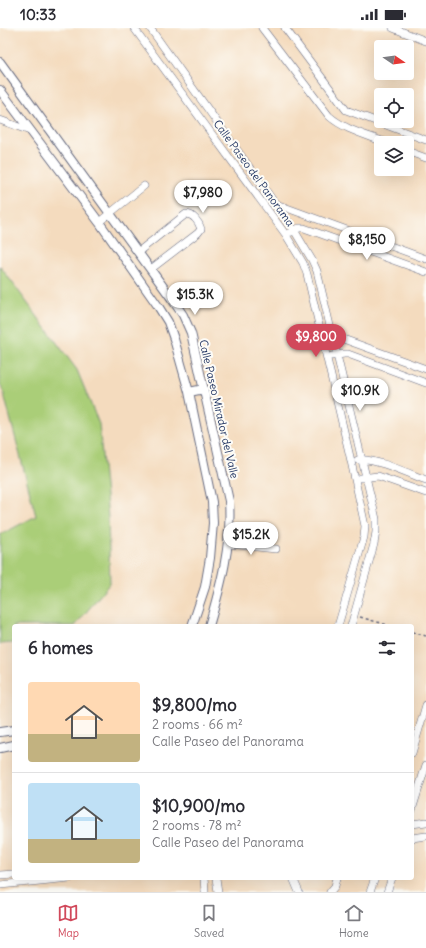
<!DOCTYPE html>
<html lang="en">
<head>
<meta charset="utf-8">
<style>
	body { margin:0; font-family:Delius,sans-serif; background:#f7f7f7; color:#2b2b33; height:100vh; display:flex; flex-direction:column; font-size:15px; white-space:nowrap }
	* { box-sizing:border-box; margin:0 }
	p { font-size:13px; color:#7c7c81 }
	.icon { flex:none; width:22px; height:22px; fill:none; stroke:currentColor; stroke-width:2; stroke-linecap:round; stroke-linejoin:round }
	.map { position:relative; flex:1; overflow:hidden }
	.drawer { position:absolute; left:12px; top:596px; width:402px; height:256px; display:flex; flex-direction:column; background:#fff; border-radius:4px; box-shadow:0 4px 16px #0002 }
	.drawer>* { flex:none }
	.needle { width:26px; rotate:103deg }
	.buttons { position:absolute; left:374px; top:12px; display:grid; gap:8px }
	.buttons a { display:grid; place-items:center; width:40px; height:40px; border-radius:4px; background:#fff; box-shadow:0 4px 16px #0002; font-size:20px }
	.price { position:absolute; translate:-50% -34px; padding:0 9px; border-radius:14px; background:#fff; color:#222; font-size:13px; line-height:26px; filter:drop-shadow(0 1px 2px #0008) }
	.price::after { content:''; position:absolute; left:50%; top:24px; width:12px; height:9px; margin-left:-6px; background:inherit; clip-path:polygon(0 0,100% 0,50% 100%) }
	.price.current { background:#d1495b; color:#fff }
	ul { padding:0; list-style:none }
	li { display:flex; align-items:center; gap:12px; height:100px; padding:0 16px }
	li+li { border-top:1px solid #e1e1e2 }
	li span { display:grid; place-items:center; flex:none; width:112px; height:80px; border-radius:4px; color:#555 }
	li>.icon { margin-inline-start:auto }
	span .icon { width:48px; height:48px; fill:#fffc; stroke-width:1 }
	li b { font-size:17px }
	h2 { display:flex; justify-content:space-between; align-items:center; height:48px; padding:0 16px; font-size:17px }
	.status { display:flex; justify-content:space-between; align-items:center; height:28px; padding:0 20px; background:#fff; direction:ltr }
	.status svg { height:11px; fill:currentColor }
	.tabs { display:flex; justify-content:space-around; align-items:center; height:56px; border-top:1px solid #e1e1e2; background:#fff; font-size:11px; color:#7c7c81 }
	.tabs a { display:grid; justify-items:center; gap:2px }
	.tabs .current { color:#d1495b }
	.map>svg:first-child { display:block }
	.green { fill:#aace78; stroke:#627e6b }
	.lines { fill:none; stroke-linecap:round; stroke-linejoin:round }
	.minor-casing { stroke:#676b80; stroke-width:8 }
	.tertiary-casing { stroke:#676b80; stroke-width:10 }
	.path { stroke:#676b80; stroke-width:1.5; stroke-dasharray:3 3; stroke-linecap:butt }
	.minor { stroke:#fff; stroke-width:7 }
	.tertiary { stroke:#fff; stroke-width:8 }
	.labels { text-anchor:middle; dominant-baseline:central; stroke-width:4; stroke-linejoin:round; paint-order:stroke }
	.street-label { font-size:11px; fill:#1b2f5e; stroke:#fdfcf7 }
</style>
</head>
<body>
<div class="status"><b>10:33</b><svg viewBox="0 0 49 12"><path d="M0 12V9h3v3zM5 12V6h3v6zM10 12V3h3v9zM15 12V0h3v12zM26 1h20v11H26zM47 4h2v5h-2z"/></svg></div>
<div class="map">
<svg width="426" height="864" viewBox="0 0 426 864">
	<rect width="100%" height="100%" fill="#fdfcf7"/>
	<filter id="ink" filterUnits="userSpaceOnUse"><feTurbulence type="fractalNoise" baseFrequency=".025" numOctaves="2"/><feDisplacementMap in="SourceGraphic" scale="8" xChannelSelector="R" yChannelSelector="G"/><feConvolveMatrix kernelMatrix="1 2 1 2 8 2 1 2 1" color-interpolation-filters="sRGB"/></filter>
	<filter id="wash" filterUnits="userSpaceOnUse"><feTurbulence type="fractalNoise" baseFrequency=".012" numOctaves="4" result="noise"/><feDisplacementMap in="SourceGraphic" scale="16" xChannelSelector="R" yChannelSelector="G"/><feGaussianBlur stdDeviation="0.9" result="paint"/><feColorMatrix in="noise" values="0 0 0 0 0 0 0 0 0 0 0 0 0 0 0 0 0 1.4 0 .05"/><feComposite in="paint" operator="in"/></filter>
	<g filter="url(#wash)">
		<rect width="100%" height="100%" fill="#f4dbbe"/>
		<!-- green -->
		<path class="green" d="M0,238l77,104 22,54 9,93 2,66 -35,43h-61v17l-14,1v-109l36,-19 -34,-129 -2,-2z"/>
	</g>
	<g filter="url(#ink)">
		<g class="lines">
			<defs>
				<path id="minor" d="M134,0l152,207 17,28 4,11 44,187 14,65 -1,11 -26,89
					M150,0l144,202 18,30 5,11 59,248v13l-2,12 -23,82
					M262,0l67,88c16,14 38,19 58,27
					M285,0l61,82 80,30
					M393,0l33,13
					M0,92l30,11
					M407,123l19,7
					M276,176l150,55
					M99,194l45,-36
					M291,204l8,-4h5l122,44
					M138,224l48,-38c7,0 13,8 15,15l-3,4 -47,36
					M328,309l4,-1 14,4 80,29
					M332,328l12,-2h4l78,29
					M358,432c15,-3 52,14 68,20
					M361,450l17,-2 48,17
					M229,516l47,5
					M412,725l14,-48
					M412,782l14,-45
					M412,796l14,-2
					M412,810l14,-2
					M0,847l14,-1
					M204,850l1,14
					M216,850l2,14
					M293,850l6,14
					M0,857l70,-7
					M330,864l5,-6 2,-8
					M370,864l5,-14
					M387,864l5,-14"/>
				<path id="tertiary" d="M0,34l172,237 11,16 8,18 38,168c3,43 -8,84 -20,125
					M0,62l99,132 59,84 10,16 6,17 15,53 23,110 1,21 -3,35 -5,29 -13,39
					M189,364l15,-3
					M0,704l14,-2
					M0,720l14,-3"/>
			</defs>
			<!-- minor casing -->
			<use href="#minor" class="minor-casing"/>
			<!-- tertiary casing -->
			<use href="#tertiary" class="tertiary-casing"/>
			<!-- path -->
			<path class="path" d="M360,589l31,9
				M412,604l14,4"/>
			<!-- minor -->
			<use href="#minor" class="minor"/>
			<!-- tertiary -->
			<use href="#tertiary" class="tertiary"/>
		</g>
	</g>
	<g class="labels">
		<!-- street labels -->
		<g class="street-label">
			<text transform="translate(254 145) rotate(54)">Calle Paseo del Panorama</text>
			<text transform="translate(219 381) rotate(77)">Calle Paseo Mirador del Valle</text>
		</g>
	</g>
</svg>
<div class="buttons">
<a><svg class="needle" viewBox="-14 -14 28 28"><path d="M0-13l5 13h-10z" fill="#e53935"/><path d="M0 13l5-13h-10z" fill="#7c7c81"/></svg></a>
<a><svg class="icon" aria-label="locate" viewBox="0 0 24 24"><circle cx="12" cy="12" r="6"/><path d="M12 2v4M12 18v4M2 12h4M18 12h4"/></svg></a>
<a><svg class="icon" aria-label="layers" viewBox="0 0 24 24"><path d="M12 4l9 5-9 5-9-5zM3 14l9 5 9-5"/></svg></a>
</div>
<b class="price" style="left:203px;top:186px">$7,980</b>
<b class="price" style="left:367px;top:233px">$8,150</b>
<b class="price" style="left:195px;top:288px">$15.3K</b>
<b class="price current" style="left:316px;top:330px">$9,800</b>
<b class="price" style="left:360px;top:384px">$10.9K</b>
<b class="price" style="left:251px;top:528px">$15.2K</b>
<section class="drawer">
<h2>6 homes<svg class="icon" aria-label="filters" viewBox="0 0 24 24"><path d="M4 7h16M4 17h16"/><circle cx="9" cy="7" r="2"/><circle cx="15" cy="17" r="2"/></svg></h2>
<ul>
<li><span style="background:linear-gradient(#ffd9b3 65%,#c2b280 0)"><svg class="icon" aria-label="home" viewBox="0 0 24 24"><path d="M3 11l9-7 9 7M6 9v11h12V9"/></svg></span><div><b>$9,800/mo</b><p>2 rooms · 66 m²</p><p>Calle Paseo del Panorama</p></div></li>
<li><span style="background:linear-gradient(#bfe0f5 70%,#c2b280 0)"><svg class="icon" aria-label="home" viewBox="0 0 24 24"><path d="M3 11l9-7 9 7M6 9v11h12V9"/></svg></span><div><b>$10,900/mo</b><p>2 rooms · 78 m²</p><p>Calle Paseo del Panorama</p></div></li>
</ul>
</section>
</div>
<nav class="tabs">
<a class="current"><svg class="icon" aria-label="map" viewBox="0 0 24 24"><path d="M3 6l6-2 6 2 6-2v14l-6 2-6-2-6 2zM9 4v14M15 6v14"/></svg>Map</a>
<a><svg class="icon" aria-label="saved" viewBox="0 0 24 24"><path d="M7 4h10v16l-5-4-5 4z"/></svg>Saved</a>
<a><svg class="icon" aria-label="home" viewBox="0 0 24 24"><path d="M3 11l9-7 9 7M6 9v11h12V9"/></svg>Home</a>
</nav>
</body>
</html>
